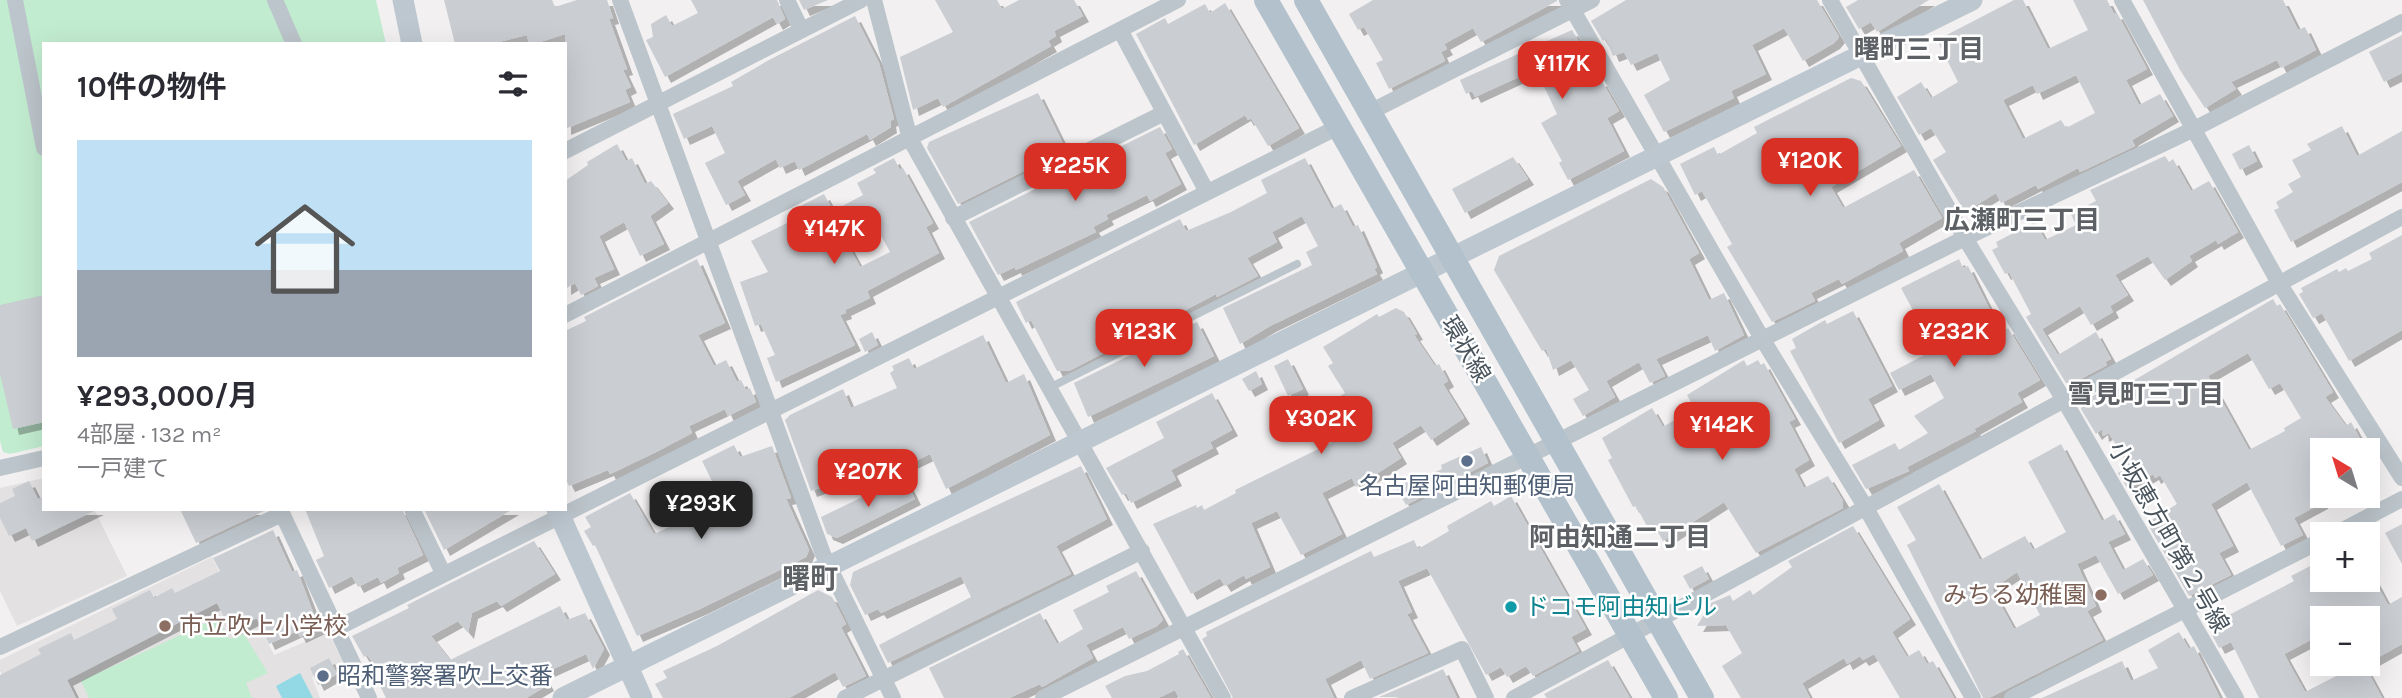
<!DOCTYPE html>
<html lang="ja">
<head>
<meta charset="utf-8">
<style>
	body { margin:0; font-family:Karla,"Noto Sans JP",sans-serif; background:#f7f7f7; color:#2b2b33; height:100vh; display:flex; flex-direction:column; font-size:26px; white-space:nowrap }
	* { box-sizing:border-box; margin:0 }
	p { font-size:23px; color:#7c7c81 }
	.icon { flex:none; width:38px; height:38px; fill:none; stroke:currentColor; stroke-width:2; stroke-linecap:round; stroke-linejoin:round }
	.map { position:relative; flex:1; overflow:hidden }
	.side { position:absolute; left:42px; top:42px; width:525px; height:469px; display:flex; flex-direction:column; background:#fff; border-radius:0px; box-shadow:0 7px 28px #0002 }
	.side>* { flex:none }
	.needle { width:46px; rotate:322deg }
	.fabs { position:absolute; left:2310px; top:438px; display:grid; gap:14px }
	.fabs a { display:grid; place-items:center; width:70px; height:70px; border-radius:0px; background:#fff; box-shadow:0 7px 28px #0002; font-size:35px }
	.price { position:absolute; translate:-50% -60px; padding:0 16px; border-radius:14px; background:#d93025; color:#fff; font-size:23px; line-height:46px; filter:drop-shadow(0 2px 4px #0008) }
	.price::after { content:''; position:absolute; left:50%; top:42px; width:21px; height:16px; margin-left:-10px; background:inherit; clip-path:polygon(0 0,100% 0,50% 100%) }
	.price.on { background:#222; color:#fff }
	ul { padding:0; list-style:none }
	li { display:grid; align-content:center; gap:14px; height:371px; padding:0 35px }
	li span { display:grid; place-items:center; height:217px; border-radius:0px; color:#555 }
	li>.icon { margin-inline-start:auto }
	span .icon { width:126px; height:126px; fill:#fffc; stroke-width:1 }
	li b { font-size:30px }
	h2 { display:flex; justify-content:space-between; align-items:center; height:84px; padding:0 35px; font-size:30px }
	.map>svg:first-child { display:block }
	.education { fill:#e3e1e1 }
	.green { fill:#c2ecd0 }
	.water { fill:#93d9e5 }
	.building { fill:#cacdd2; fill-rule:evenodd; filter:url(#shadow) }
	.lines { fill:none; stroke-linecap:round; stroke-linejoin:round }
	.lane { stroke:#bcc5cb; stroke-width:8 }
	.street { stroke:#bcc5cb; stroke-width:16 }
	.secondary { stroke:#bdc7d0; stroke-width:21 }
	.primary { stroke:#b2c1cc; stroke-width:24 }
	.service-dot { fill:#5c6f8a; stroke:#fff; stroke-width:2.5 }
	.education-dot { fill:#8d6e63; stroke:#fff; stroke-width:2.5 }
	.culture-dot { fill:#0f9aa8; stroke:#fff; stroke-width:2.5 }
	.labels { text-anchor:middle; dominant-baseline:central; stroke-width:5; stroke-linejoin:round; paint-order:stroke }
	.street-label { font-size:24px; fill:#49545c; stroke:#fff }
	.service-label { font-size:24px; fill:#4e5e75; stroke:#fff }
	.education-label { font-size:24px; fill:#785e54; stroke:#fff; text-anchor:end }
	.culture-label { font-size:24px; fill:#0d838f; stroke:#fff; text-anchor:start }
	.neighbourhood-label { font-size:26px; font-weight:bold; fill:#5d6064; stroke:#fff }
	.quarter-label { font-size:28px; font-weight:bold; fill:#5d6064; stroke:#fff }
</style>
</head>
<body>
<div class="map">
<svg width="2402" height="698" viewBox="0 0 2402 698">
	<defs>
		<filter id="shadow"><feDropShadow dx="6" dy="6" stdDeviation="0" flood-color="#0004"/></filter>
	</defs>
	<rect width="100%" height="100%" fill="#f2f0f0"/>
	<!-- education -->
	<path class="education" d="M44,478v31h50l33,67 -110,50 -17,-35v-103z
		M212,557l32,64 11,-5 19,39 54,-23 15,29 -31,16 8,21h-305l-15,-27v-11z"/>
	<!-- green -->
	<path class="green" d="M0,0h376l10,44h-342v402l-34,8 -7,-2 -3,-11z
		M217,618l13,21 14,-5 24,39 -22,10 6,15h-163l-8,-17z"/>
	<!-- water -->
	<path class="water" d="M300,673l13,25h-31l-6,-12z"/>
	<!-- building -->
	<path class="building" d="M444,0h108l3,7 22,-7h30l6,18 -4,1 18,50 -4,1 8,17 -6,3 5,12 -65,27v-95l-31,10h-5l-2,-9 -37,9h-35z
		M691,0h86l8,19 -8,5 -4,-7 -108,60 -19,-37 7,-3 -2,-13 15,-9 6,11 26,-13z
		M799,0h29l-24,10z
		M935,0h62l5,9 17,-9h55l9,16 -29,15 2,5 -8,5 3,5 -108,61 -5,-9 -25,12 -13,-53 53,-25z
		M1373,0h184v1l-76,41 -8,-14 -29,16 3,5 -6,3 4,9 -56,28 -13,-26 7,-3 -19,-33 -6,3 -9,-16z
		M1626,0h191l22,37 -5,6 -31,18 -19,-33 -32,17 14,29 -35,17 3,7 -70,34 -20,-37 26,-15 -13,-27 -26,12 -7,-13 -11,4 -7,-17 -3,2 -12,-20z
		M1858,0h71l-52,32 -6,-10 -12,7 -13,-22z
		M2014,0h9l25,49 40,-19 -15,-30h34l7,14 3,-1 30,56 -21,11 13,25 21,-11 13,22 -41,24 3,6 -55,26 -2,-4 -40,21 -2,-4 -35,18 -5,-10 -31,19 -32,-52 13,-8 -15,-24 -12,7 -22,-38 24,-15 10,16 27,-16 -21,-42zM2076,75l19,38 -29,15 -5,-8 -38,19 -20,-39 30,-15 4,9z
		M2143,0h140l15,30 7,-3 11,23 -35,18 -4,-8 -46,22 5,7 -31,19 -25,-38z
		M1225,3l74,125 -31,18 -17,-28 -3,2 -3,-5 -51,30 -58,-111 29,-16 3,6 37,-20 5,9z
		M855,16l24,47 15,56 -4,2 1,6 -21,13 -3,-6 -68,36 -4,-9 -15,7 -4,-9 -39,22 8,14 -19,10 -21,-42 20,-10 -13,-27 -28,13 -11,-25 60,-28 -2,-4 38,-22z
		M1572,30l12,20 -4,2 16,31 5,-3 18,31 -12,7 17,33 -56,29 -9,-17 3,-2 -21,-38 16,-9 -17,-36 -5,3 -3,-5 -7,3 -2,-4 -48,22 -3,-6 -6,3 -6,-14z
		M2402,35v38l-18,9 -15,-30z
		M1851,78l10,3 40,65 -70,41 12,21 71,-38 28,48 -43,25 4,8 -61,33 -3,-5 -28,14 4,8 -43,21 -45,-75 5,-3 -30,-53 -7,4 -15,-31 34,-17 4,8 39,-22 -3,-6z
		M1038,93l28,57 -108,54 -31,-56 2,-6z
		M2342,126l15,30 45,-25v51l-111,60 -17,-32 5,-2 -3,-6 17,-10 -5,-8 13,-7 -9,-17 19,-10 -4,-6z
		M1160,127l12,22 -7,4 16,31 -31,17 -3,-6 -41,20 2,4 -15,8 3,5 -80,38 -1,-3 -17,8 -29,-53z
		M617,144l9,17 6,-3 13,26 6,-3 17,22 -18,13 14,28 -24,12 -16,-34 -25,14 15,33 -20,9 4,8 -17,9 -6,-12 -10,6v-108l23,-16 -1,-3z
		M2249,145l8,16 -17,9 -8,-16z
		M2165,156l4,6 4,-3 18,32 18,-10 29,51 -20,12 -2,-4 -27,16 3,5 -27,19 -17,-24 -33,19 13,20 -18,11 3,6 -22,13 -11,-19 -38,23 16,26 38,-23 15,27 -6,3 2,3 -34,18h-7l-40,-66 5,-3 -22,-42 -4,2 -13,-24 6,-3 -2,-5 39,-20 10,18 31,-15 -5,-11 25,-13 -6,-11z
		M1513,157l15,22 -63,34 -13,-24z
		M894,158l6,12 3,-2 30,55 -7,4 13,26 -72,38 3,7 -25,12 1,3 -6,2 15,30 -79,37 -9,-24 8,-3 -14,-31 -6,2 -15,-44 28,-10 -17,-31 46,-23 -4,-8 31,-16 9,17 30,-16 -6,-12 19,-10 -3,-4zM876,226l14,26 -30,15 -13,-24z
		M1305,158l27,51 9,-5 12,23 5,-2 19,42 -3,2 3,5 -107,52 -30,18 -17,-36 89,-43 -6,-13 12,-6 -16,-30 -30,16 5,10 -30,16 11,18 -41,21 -1,-3 -147,77h-12l-26,-51 -5,3 -10,-21 164,-83 6,12 45,-19 36,-19 -6,-13z
		M1651,179l12,8 36,66 -10,6 20,41 15,-7 20,42 -29,16 -7,-16 -52,24 9,17 -15,7 -11,-21 -33,19 9,16 -32,19 -10,-17 16,-9 -18,-30 -18,10 -7,-21 -4,2 -48,-81 5,-14z
		M2402,235v95l-53,31 -27,-48 -9,5 -14,-24 4,-2 -2,-4 36,-19 2,3 7,-4 2,3 24,-12 -3,-6z
		M697,259l28,64 -27,12 16,31 12,-6 11,22 4,-2 5,10 4,-2 6,14 -28,14 -3,-7 -36,17 3,7 -36,19 -46,22 -2,-4 -39,16 -4,-8v-147l21,-10 -2,-4z
		M1959,259l4,9 5,-2 33,66 7,-4 32,52 -23,13 5,9 -48,27 2,2 -69,36 2,4 -43,18 -14,-24 43,-22 4,7 29,-17 -14,-17 30,-18 -13,-24 -32,16 -9,-17 44,-23 -33,-62z
		M44,295v127l-31,7 -13,-55v-69z
		M2273,299l4,7 3,-2 53,88 -8,5 21,29 5,-4 15,28h-44v53l-28,15 9,17 -22,11 -34,-64 -36,22 22,42 -14,7 12,22 -42,21 -42,-73 30,-19 -17,-29 -5,3 -2,-4 -25,15 -10,-16 11,-6 -20,-34 -6,3 -1,-7 -6,5 -15,-25 4,-9 31,-16 3,5zM2248,353l21,36 11,-6 21,35 -17,10 1,3 -36,19 -41,-74z
		M1396,308l8,4 13,22 -3,1 21,31 4,-2 9,17 -5,3 21,34 -33,22 -10,-15 -29,18 9,15 -45,29 -4,-9 -30,15 20,41 -41,21 -24,-44 -26,12 19,44 -24,12 -2,-4 -19,11 -5,-8 -29,16 -38,-70 43,-19 1,3 5,-3 2,5 32,-17 -1,-3 124,-61 -20,-32 6,-4 -17,-27 5,-3 -10,-16 54,-33 2,3z
		M1853,311l39,75 -24,13 11,21 -40,23 -49,-92 6,-3 -4,-9 33,-19 2,4z
		M1197,322l17,34 -126,61 -14,-34z
		M872,332l6,13 -13,7 -6,-13z
		M983,335l23,48 18,-9 26,61 -104,54 -16,-35 -21,10 -3,-7 -95,34 -26,-71 5,-5 53,-26 8,19 46,-20 -7,-15 4,-3 -2,-4 17,-8 5,11z
		M1288,359l15,30 -15,7 -14,-30z
		M1744,360l3,6 11,-6 3,5 3,-2 31,56 -6,3 20,38 -15,9 10,19 24,-12 15,25v7l-87,45 -32,-51 -61,39 -9,-16 -6,3 -12,-22 -3,1 -25,-47 4,-2 -10,-20 50,-30 11,19 31,-19 -7,-13z
		M1256,371l6,13 -13,7 -7,-12z
		M1212,393l20,37 -22,12 3,6 -42,22 5,10 -45,23 -5,-10 -4,2 -16,-27 58,-30 -8,-16z
		M2061,444l41,77 12,-7 11,20 -17,8 15,28 20,-11 10,16 -35,19 -22,-39 -19,9 19,42 -9,5 16,29 -114,58h-6l-76,-153 9,-5 -19,-33 42,-23 41,76 45,-24 8,14 33,-18 -38,-70zM2017,572l23,43 -26,14 -22,-40z
		M734,445l6,12 32,-11 19,52 -5,1 23,51 -3,7 -104,51 -65,28 -42,-91 -2,1 -9,-15 7,-4 -6,-10 45,-24 24,41 24,-11 -2,-4 12,-5 -7,-16 32,-15 -11,-22z
		M1481,447l7,16 -82,42 -11,-19 17,-8 3,4 27,-13 -1,-4z
		M1081,466l26,53 -51,27 15,28 -183,89 -9,-18 92,-48 -10,-21 -80,37 -3,-4 -13,6 -15,-30 3,-13z
		M904,477l11,22 -78,39 -10,-4 -6,-17z
		M29,481l9,18 6,-2v12h54l-66,32 -6,-13 -17,8 -9,-18v-15l15,-7 -3,-7z
		M1511,496l75,133 -15,8 8,14 -46,25 -7,-10 -19,11 -6,-10 -15,8 -59,-107 -29,13 14,31 -5,2 21,39 -58,26 -9,-19 -36,19 9,19h-101l-31,-59 5,-3 -1,-4 165,-81 3,6 40,-17 4,9 31,-18 -2,-5 44,-25 3,5z
		M180,509h83l1,2 -68,32z
		M305,509h97l21,46 -26,13 2,5 -18,10 -3,-6 -20,10 -6,-11 -23,12 -13,-28 8,-4z
		M424,509h89l-69,41z
		M2402,524v40l-17,-31z
		M1853,526l57,93 -18,13 15,25 12,-7 8,14 6,-3 21,37h-54l-26,-44 -11,6 -3,-4 -13,8 -3,-6 -42,25 8,15h-69l-19,-32 20,-13 -16,-28 -29,1 14,-23 19,-8 3,6 17,-11 3,5 39,-28 -4,-6z
		M273,530l19,42 5,-2 22,58 -19,9 -3,-6 -28,13 -12,-26 -26,13 -14,-28 -150,77 9,18h-76v-23l41,-21 -3,-5 33,-16 3,7 43,-21 -5,-10 38,-19 4,8 18,-10 3,5 45,-22 -7,-13z
		M534,541l21,33 -54,32 -4,-5 -25,12 -4,20 -10,-12 -27,15 19,24 110,-54 7,14 18,-7 19,36 -11,20 -7,-15 -44,20 6,11 -22,13h-140l-8,-16 7,-4 -18,-23 -3,2 -12,-21 57,-28 -2,-3z
		M2322,560v19h52l14,26 14,-8v47l-34,19v-45h-46v16l-38,20 21,38 37,-19 -8,-10h29l19,35h-123l-28,-56 -12,6 -7,-13 3,-2 -5,-10 4,-16 11,10 69,-36 -3,-5z
		M1702,566l7,13 -19,10 -7,-13z
		M1136,571l27,49 -6,6 -28,13 -6,-12 -37,18 7,13 -51,29 -2,-3 -31,14h-65l-15,-30 111,-55 17,31 26,-15 -10,-19 36,-18 -3,-6z
		M818,590l14,7 14,27 -5,3 25,49 -23,11 -8,-15 -46,26h-126l-8,-14 12,-6 -4,-7 54,-25z
		M2179,632l10,17 5,-3 26,52h-178l80,-37 9,20 27,-13 -10,-18z
		M1183,649l28,49h-32l-4,-8 -17,8h-46l-7,-12 20,-10 22,-5 32,-17 -1,-2z
		M329,658l8,16 -19,11 -8,-17z
		M1608,660l22,38h-83l-3,-4z
		M1443,669l14,29 -78,-1 58,-25z"/>
	<g class="lines">
		<!-- lane -->
		<path class="lane" d="M1049,388l248,-124"/>
		<!-- street -->
		<path class="street" d="M15,0l29,148
			M275,0l19,44
			M620,0l203,554 70,144
			M787,0l14,29
			M874,0l36,139 313,559
			M1567,0l196,340 103,168 107,190
			M1830,0l135,238 99,162 172,298
			M2122,0l157,283 123,195
			M1120,30l87,162
			M1370,112l222,-112
			M565,151l296,-151
			M953,218l211,-105
			M565,315l613,-315
			M0,468l44,-10
			M280,509l89,189
			M412,509l31,64
			M2335,534l67,-35
			M337,628l1003,-502
			M0,647l282,-133
			M845,698l297,-147
			M1043,698l922,-460 227,-108 210,-108
			M1352,698l110,-49 24,49
			M1514,698l888,-481
			M2012,698l310,-158"/>
		<!-- secondary -->
		<path class="secondary" d="M403,0l9,44
			M557,509l85,189
			M563,698l1409,-698"/>
		<!-- primary -->
		<path class="primary" d="M1266,0l400,698
			M1306,0l396,698"/>
	</g>
	<!-- markers -->
	<g class="service-dot">
		<circle cx="1467" cy="461" r="7"/>
		<circle cx="323" cy="676" r="7"/>
	</g>
	<g class="education-dot">
		<circle cx="2101" cy="595" r="7"/>
		<circle cx="165" cy="626" r="7"/>
	</g>
	<circle class="culture-dot" cx="1511" cy="607" r="7"/>
	<g class="labels">
		<!-- street labels -->
		<g class="street-label">
			<text transform="translate(1466 349) rotate(59)">環状線</text>
			<text transform="translate(2169 537) rotate(60)">小坂恵方町第２号線</text>
		</g>
		<!-- service labels -->
		<g class="service-label">
			<text x="1467" y="486">名古屋阿由知郵便局</text>
			<text x="337" y="676" text-anchor="start">昭和警察署吹上交番</text>
		</g>
		<!-- education labels -->
		<g class="education-label">
			<text x="2087" y="595">みちる幼稚園</text>
			<text x="179" y="626" text-anchor="start">市立吹上小学校</text>
		</g>
		<!-- culture labels -->
		<g class="culture-label">
			<text x="1525" y="607">ドコモ阿由知ビル</text>
		</g>
		<!-- neighbourhood labels -->
		<g class="neighbourhood-label">
			<text x="1919" y="49">曙町三丁目</text>
			<text x="2022" y="220">広瀬町三丁目</text>
			<text x="2146" y="394">雪見町三丁目</text>
			<text x="1620" y="537">阿由知通二丁目</text>
		</g>
		<!-- quarter labels -->
		<g class="quarter-label">
			<text x="810" y="578">曙町</text>
		</g>
	</g>
</svg>
<div class="fabs">
<a><svg class="needle" viewBox="-14 -14 28 28"><path d="M0-13l5 13h-10z" fill="#e53935"/><path d="M0 13l5-13h-10z" fill="#7c7c81"/></svg></a>
<a>+</a>
<a>−</a>
</div>
<b class="price" style="left:1562px;top:101px">¥117K</b>
<b class="price" style="left:1810px;top:198px">¥120K</b>
<b class="price" style="left:1075px;top:203px">¥225K</b>
<b class="price" style="left:834px;top:266px">¥147K</b>
<b class="price" style="left:1144px;top:369px">¥123K</b>
<b class="price" style="left:1954px;top:369px">¥232K</b>
<b class="price" style="left:1321px;top:456px">¥302K</b>
<b class="price" style="left:1722px;top:462px">¥142K</b>
<b class="price" style="left:868px;top:509px">¥207K</b>
<b class="price on" style="left:701px;top:541px">¥293K</b>
<section class="side">
<h2>10件の物件<svg class="icon" aria-label="filters" viewBox="0 0 24 24"><path d="M4 7h16M4 17h16"/><circle cx="9" cy="7" r="2"/><circle cx="15" cy="17" r="2"/></svg></h2>
<ul>
<li><span style="background:linear-gradient(#bfe0f5 60%,#9aa5b1 0)"><svg class="icon" aria-label="home" viewBox="0 0 24 24"><path d="M3 11l9-7 9 7M6 9v11h12V9"/></svg></span><div><b>¥293,000/月</b><p>4部屋 · 132 m²</p><p>一戸建て</p></div></li>
</ul>
</section>
</div>
</body>
</html>
